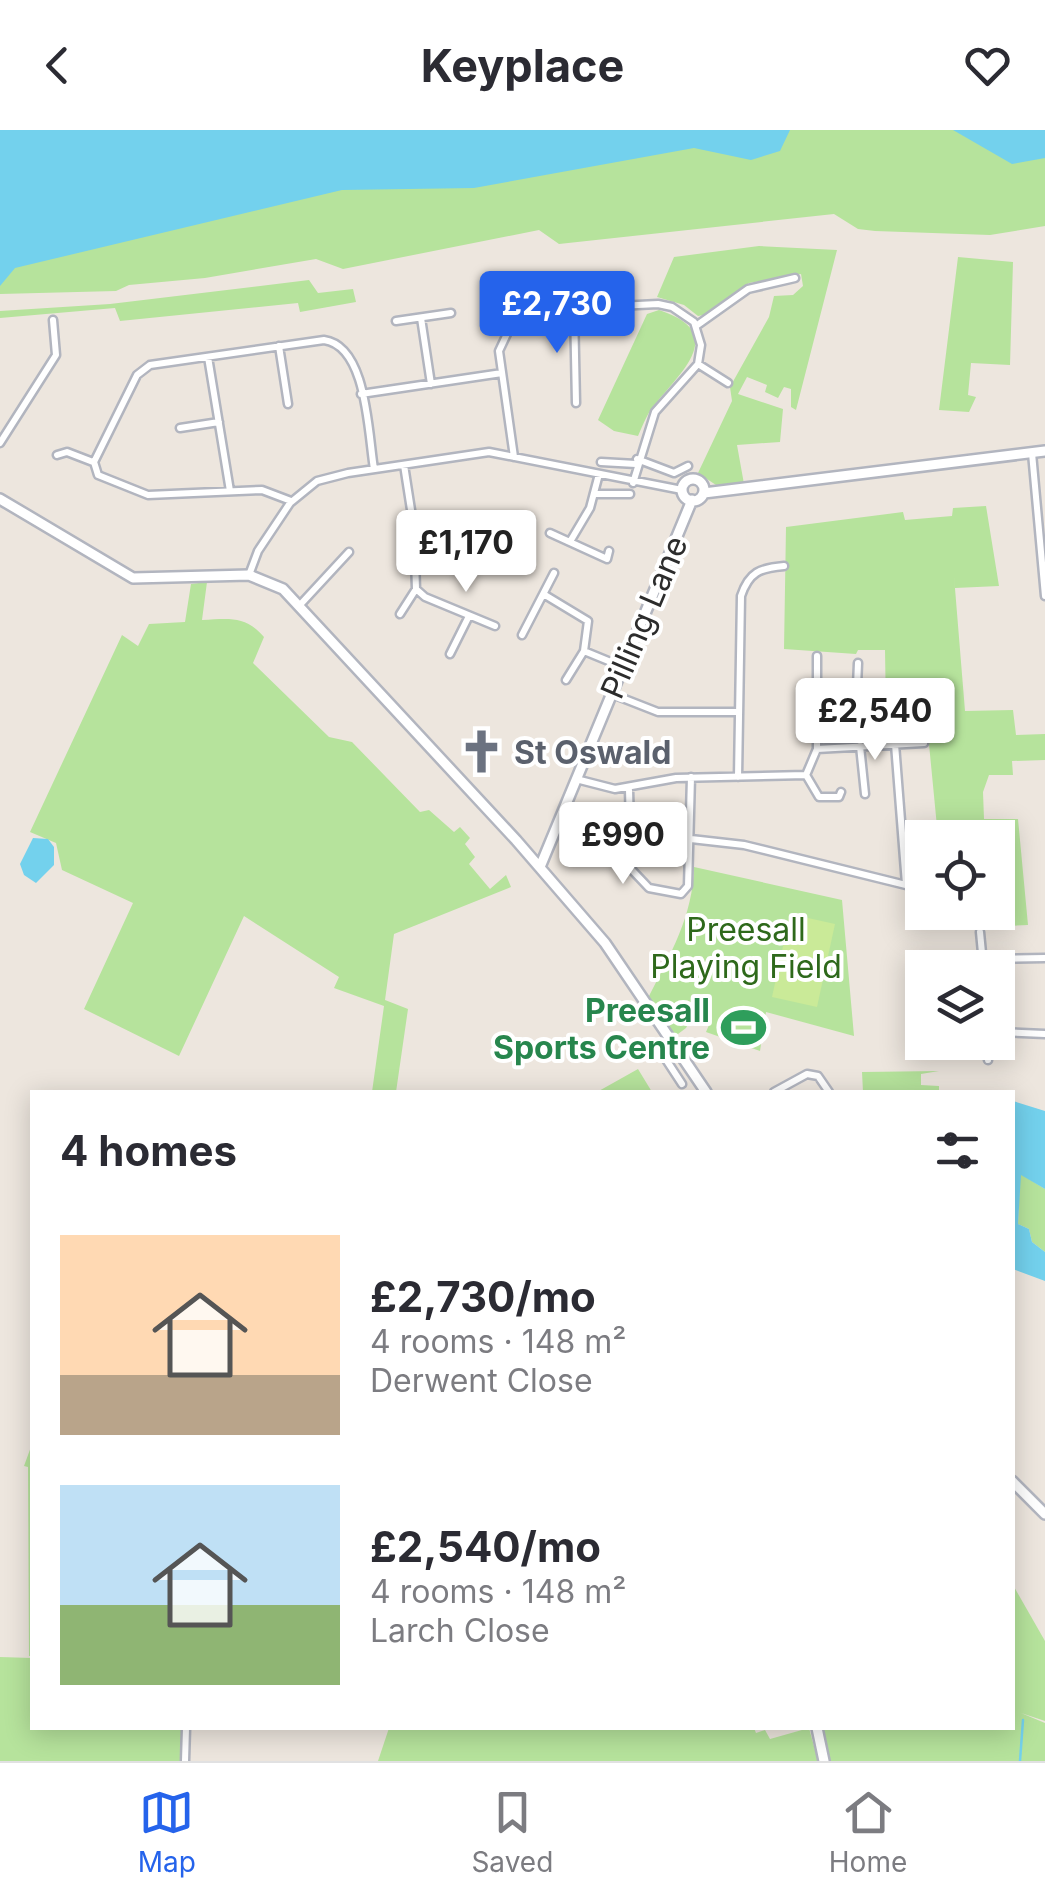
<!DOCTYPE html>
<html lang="en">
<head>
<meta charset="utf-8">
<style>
	body { margin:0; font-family:Inter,sans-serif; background:#f7f7f7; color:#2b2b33; height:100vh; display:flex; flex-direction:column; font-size:38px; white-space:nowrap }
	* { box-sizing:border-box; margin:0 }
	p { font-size:32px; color:#7c7c81 }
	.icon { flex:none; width:55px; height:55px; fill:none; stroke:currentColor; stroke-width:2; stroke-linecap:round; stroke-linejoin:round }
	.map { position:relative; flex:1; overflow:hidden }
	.drawer { position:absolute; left:30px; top:960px; width:985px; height:640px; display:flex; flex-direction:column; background:#fff; border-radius:0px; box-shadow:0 5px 25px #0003 }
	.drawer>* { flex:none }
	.fabs { position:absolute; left:905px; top:690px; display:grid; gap:20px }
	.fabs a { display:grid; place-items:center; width:110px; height:110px; border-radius:0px; background:#fff; box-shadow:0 5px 25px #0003; font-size:50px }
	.price { position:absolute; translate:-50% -85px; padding:0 22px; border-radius:10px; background:#fff; color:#222; font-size:32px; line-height:65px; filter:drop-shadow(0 2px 5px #0008) }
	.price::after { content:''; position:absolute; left:50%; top:60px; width:30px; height:22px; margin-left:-15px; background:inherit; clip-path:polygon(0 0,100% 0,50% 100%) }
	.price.active { background:#2563eb; color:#fff }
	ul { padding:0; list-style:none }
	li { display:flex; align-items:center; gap:30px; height:250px; padding:0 30px }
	li span { display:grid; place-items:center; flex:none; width:280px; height:200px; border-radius:0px; color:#555 }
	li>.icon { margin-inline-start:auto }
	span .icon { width:120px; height:120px; fill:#fffc; stroke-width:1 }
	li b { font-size:42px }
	h2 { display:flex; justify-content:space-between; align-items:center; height:120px; padding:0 30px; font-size:42px }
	header { display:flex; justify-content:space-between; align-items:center; height:130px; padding:0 30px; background:#fff; font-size:45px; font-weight:700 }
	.tab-bar { display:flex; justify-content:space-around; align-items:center; height:140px; border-top:2px solid #e1e1e2; background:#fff; font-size:28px; color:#7c7c81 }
	.tab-bar a { display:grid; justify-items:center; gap:5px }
	.tab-bar .active { color:#2563eb }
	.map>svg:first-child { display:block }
	.green { fill:#b6e39c }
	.pitch { fill:#caea98 }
	.water { fill:#73d1ed }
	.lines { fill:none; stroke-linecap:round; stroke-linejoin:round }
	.stream { stroke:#73d1ed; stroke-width:2.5 }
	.street-casing { stroke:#b2b5bf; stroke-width:11 }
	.secondary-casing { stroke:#b2b5bf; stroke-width:14 }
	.street { stroke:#fff; stroke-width:6 }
	.secondary { stroke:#fff; stroke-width:9 }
	.labels { text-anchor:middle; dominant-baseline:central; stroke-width:8; stroke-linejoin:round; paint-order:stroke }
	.street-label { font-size:32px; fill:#2c2c2c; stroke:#fff }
	.worship-label { font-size:32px; font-weight:bold; fill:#5b616d; stroke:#fff; text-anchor:start }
	.park-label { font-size:32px; fill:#2e691b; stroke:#fff }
	.leisure-label { font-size:32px; font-weight:bold; fill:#27864d; stroke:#fff; text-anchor:end }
</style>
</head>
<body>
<header><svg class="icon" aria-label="back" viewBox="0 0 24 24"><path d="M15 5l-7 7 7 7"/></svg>Keyplace<svg class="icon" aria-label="heart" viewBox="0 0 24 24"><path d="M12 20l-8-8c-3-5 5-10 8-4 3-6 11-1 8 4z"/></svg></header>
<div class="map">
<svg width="1045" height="1631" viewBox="0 0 1045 1631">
	<rect width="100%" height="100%" fill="#ede6de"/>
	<!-- green -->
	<path class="green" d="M0,0h1045v96l-55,9 -115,-4 -17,-2 -24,-15 -275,30 -20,-14 -196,39 -27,-10 -111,19 -76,7 -13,6 -116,3z
		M759,116l78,4 -41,160 -5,-3v-18l-7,-2 -6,11 -13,-6 2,-7 -20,-8 -9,17 45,15 -3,33 -43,3 7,39 -28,1 -18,-12 34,-72 -2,-14 39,-70 5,-21 19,-1 10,-9 -2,-12 -52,9 -40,31 -11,2 -14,-11 -27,-8 17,-40z
		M958,127l55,5 -3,103 -39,-2 -3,32 8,2 -7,15 -30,-2z
		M309,150l9,13 35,-4 3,13 -56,10 -2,-9 -178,18 -5,-13 -115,10v-7l110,-7z
		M659,180c67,22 26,58 -2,92 -9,9 -14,23 -19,34l-24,-5 -16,-11 49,-106z
		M986,376l13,80 -44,2 -2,-24 12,147 48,-1 3,25 29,-1v26l-33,1 1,14h-24l-6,17 1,27h34l10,106 -78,4 -2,-16 50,-1v-74l-60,-1 -12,-124 24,-2 -64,1 -1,-62h-27l-2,4 -72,-5 2,-122 117,-15 2,8 47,-4 1,-8z
		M207,452l-5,38c27,-1 43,-5 62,17l-11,26 76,74 23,5 68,70 9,-2 25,22 6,-5 10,11 -5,6 10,13 -6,7 21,25 16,-14 5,12 -117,47 -9,66 23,9 -12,83h-24l12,-86 -50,-18 5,-11 -95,-61 -65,140 -95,-47 49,-106 -71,-33 -6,-27 -26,-11 92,-197 16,11 11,-22 36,-2 6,-38z
		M694,737l148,33 12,136 -88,-24 -6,39 -54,-19 6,-14 -17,-8 -9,18 -12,9 -26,-39c22,-43 45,-82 46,-131z
		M638,939l14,23h-55z
		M939,941l-18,3v11l18,1v6h-76l-1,-20z
		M1020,1020l5,12 -4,12 24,15v63l-13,-10 -3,-13 -11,-5 2,-50 -4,-14z
		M32,1314v212h-3l-1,-189 -4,-1z
		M1013,1455l32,56v80l-24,-8 24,10v38h-219l-5,-33h191z
		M0,1527l32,1v70h151l-1,33h-182z
		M389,1598h365l2,5 9,-3 5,9 39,-11 9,33h-440z"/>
	<!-- pitch -->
	<path class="pitch" d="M790,784l45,10 -18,83 -45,-10z"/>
	<!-- water -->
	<path class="water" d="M0,0h790l-10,21 -29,9 -57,-12 -220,40 -132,2 -327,78 -15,18z
		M953,0h92v28l-33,6z
		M33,708l15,1 6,8v18l-18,18 -12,-8 -4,-11z
		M1013,971l32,10v78l-24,-14 -3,49 11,5 3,13 13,10v29l-32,-12z"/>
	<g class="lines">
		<!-- stream -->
		<path class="stream" d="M1020,1631l3,-41"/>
		<defs>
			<path id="street" d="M574,178l2,95
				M421,188l10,66
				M396,191l55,-8
				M696,196l52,-37 47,-11
				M279,216l9,58
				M208,227l22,134
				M698,234l30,19
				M361,264l141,-21
				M180,298l39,-6
				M0,313l56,-88 -3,-35
				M1032,323l13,143
				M57,325l10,-3 26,10
				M514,327l-15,-106 14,-30 24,-11 121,-6 14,3 22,15 7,23 -3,19 -43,48 -22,71
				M637,329l37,14 14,-7
				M601,332l35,2
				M596,364h34
				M291,371l-29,-11 -114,5 -50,-20 -4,-13 43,-87 13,-10 174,-25c43,6 44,92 50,129
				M415,399l53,-5 33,12 -6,13
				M550,403l57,26 2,-8
				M571,410l19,-32 9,-34
				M249,445l9,-24 32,-48 27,-22 31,-8 141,-21 193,38
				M416,459l9,8 70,29
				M545,465l43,26 -4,30 -18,29
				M299,476l50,-54
				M400,484l16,-25 -2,-60 -10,-64
				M522,505l32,-62
				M584,521l39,16
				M450,524l19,-38
				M816,554l51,2
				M857,556l1,-23
				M612,564l46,18h81
				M895,614l11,140
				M860,616l5,48
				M817,619l107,-6
				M806,645l13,22h20l2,-5
				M738,647l3,-181c8,-24 19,-28 43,-30
				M576,649l39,10 61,-11 130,-3 11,-26v-93
				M629,659l2,80 18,19 32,6 7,-8 3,-109
				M691,709l53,6 178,44
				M980,802l2,21 6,6 57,-1
				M998,902l47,2
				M987,912l1,18
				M674,918l-9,10 17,26
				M774,962l33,-18 11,2 11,16
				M185,1631l1,-33"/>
			<path id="secondary" d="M682 360a11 11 0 1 1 22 0a11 11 0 1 1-22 0Z
				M704,363l341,-42
				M0,369l133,79 116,-3 34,14 233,251 89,103 101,149
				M540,737l152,-367
				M1012,1351l33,33
				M817,1598l7,33"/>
		</defs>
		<!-- street casing -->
		<use href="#street" class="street-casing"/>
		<!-- secondary casing -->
		<use href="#secondary" class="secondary-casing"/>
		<!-- street -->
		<use href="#street" class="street"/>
		<!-- secondary -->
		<use href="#secondary" class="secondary"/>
	</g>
	<!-- icons -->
	<defs>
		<symbol id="church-bare" viewBox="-9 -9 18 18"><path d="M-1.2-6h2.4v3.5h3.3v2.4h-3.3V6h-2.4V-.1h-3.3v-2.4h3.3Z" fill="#6b7280" stroke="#fff" stroke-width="2.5" paint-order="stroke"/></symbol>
		<symbol id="stadium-bare" viewBox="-9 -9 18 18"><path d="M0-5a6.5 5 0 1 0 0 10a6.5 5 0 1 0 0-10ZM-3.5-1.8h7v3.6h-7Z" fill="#2e9e5b" stroke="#fff" stroke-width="2.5" paint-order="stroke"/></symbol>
	</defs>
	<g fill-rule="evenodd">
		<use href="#church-bare" x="450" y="590" width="63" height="63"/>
		<use href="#stadium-bare" x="712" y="866" width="63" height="63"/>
	</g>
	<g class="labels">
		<!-- street labels -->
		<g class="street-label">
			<text transform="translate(644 487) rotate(-67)">Pilling Lane</text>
		</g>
		<!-- worship labels -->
		<g class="worship-label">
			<text x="514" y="622">St Oswald</text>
		</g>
		<!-- park labels -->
		<g class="park-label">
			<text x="746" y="799">Preesall<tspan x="746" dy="37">Playing Field</tspan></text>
		</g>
		<!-- leisure labels -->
		<g class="leisure-label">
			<text x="710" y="880">Preesall<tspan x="710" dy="37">Sports Centre</tspan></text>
		</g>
	</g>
</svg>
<div class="fabs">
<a><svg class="icon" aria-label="locate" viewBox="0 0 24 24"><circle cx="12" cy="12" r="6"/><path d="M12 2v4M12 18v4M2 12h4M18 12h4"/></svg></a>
<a><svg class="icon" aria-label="layers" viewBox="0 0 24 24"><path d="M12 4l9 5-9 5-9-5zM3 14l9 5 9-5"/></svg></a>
</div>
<b class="price active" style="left:557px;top:226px">£2,730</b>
<b class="price" style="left:466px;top:465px">£1,170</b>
<b class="price" style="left:875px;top:633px">£2,540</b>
<b class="price" style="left:623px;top:757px">£990</b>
<section class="drawer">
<h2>4 homes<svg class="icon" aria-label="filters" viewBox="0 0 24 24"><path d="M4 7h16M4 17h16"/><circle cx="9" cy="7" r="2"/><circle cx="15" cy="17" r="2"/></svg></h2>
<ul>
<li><span style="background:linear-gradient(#ffd9b3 70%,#b9a48a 0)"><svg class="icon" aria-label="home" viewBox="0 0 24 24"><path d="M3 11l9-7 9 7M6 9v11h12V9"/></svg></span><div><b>£2,730/mo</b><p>4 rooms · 148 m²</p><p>Derwent Close</p></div></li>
<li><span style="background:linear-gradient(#bfe0f5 60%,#8fb573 0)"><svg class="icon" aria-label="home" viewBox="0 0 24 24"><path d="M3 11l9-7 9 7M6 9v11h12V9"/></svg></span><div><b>£2,540/mo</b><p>4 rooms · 148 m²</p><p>Larch Close</p></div></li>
</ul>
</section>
</div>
<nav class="tab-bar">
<a class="active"><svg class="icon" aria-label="map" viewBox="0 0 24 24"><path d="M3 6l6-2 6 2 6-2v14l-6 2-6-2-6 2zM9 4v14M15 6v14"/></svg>Map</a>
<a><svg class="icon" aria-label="saved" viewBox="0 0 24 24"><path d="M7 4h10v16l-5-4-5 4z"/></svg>Saved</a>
<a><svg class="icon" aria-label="home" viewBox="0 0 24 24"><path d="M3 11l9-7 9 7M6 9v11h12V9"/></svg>Home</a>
</nav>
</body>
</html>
